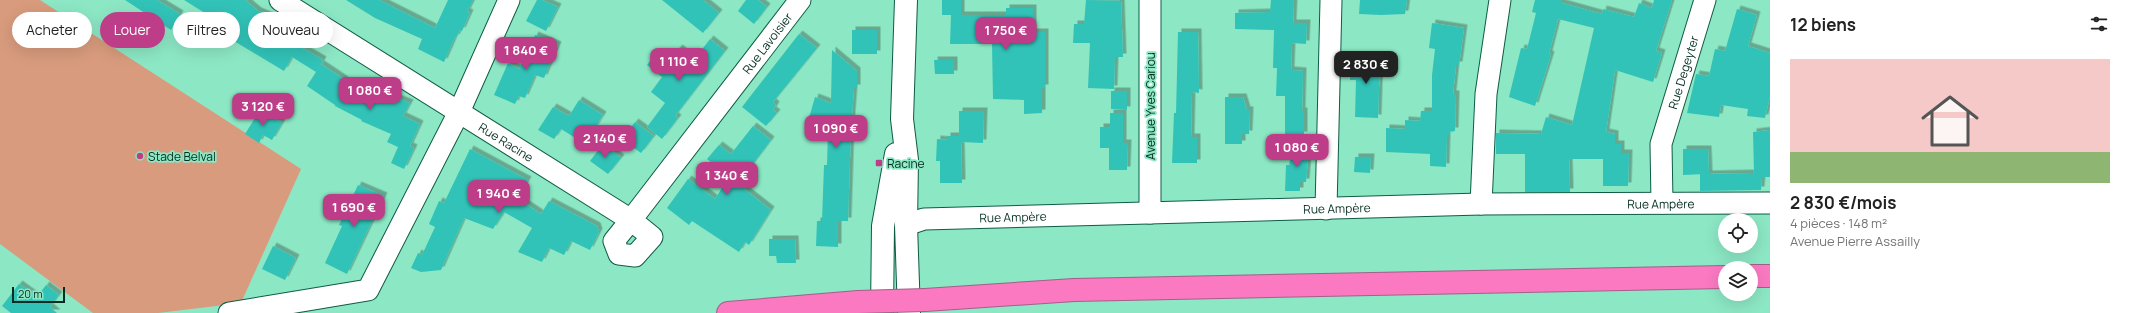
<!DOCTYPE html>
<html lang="fr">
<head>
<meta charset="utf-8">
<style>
	body { margin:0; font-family:Manrope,sans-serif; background:#f6f6f6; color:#222; height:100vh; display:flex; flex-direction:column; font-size:15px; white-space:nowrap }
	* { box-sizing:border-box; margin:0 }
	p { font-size:13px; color:#767676 }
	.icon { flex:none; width:22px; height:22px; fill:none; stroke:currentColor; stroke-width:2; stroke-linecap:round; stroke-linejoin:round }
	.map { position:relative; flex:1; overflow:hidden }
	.drawer { display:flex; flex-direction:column; background:#fff; width:360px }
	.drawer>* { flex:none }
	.hud { position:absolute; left:12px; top:12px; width:380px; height:36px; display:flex; gap:8px }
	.tools { position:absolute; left:1718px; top:213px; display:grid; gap:8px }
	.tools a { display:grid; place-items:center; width:40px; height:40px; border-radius:50%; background:#fff; box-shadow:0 4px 16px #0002; font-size:20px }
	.scale { position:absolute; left:12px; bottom:10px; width:53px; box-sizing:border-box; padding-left:4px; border:2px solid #042e21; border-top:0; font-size:11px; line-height:14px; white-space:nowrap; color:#042e21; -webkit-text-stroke:3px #8ce7c4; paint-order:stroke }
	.price { position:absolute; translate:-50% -34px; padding:0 9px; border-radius:8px; background:#bd3d89; color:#fff; font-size:13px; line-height:26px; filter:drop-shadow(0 1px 2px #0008) }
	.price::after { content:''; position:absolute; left:50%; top:24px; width:12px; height:9px; margin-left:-6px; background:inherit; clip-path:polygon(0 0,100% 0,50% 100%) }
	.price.active { background:#222; color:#fff }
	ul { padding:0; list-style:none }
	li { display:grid; align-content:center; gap:8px; height:212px; padding:0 20px }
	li+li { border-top:1px solid #e0e0e0 }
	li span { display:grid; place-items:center; height:124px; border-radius:0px; color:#555 }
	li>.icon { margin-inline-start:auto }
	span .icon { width:72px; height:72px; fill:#fffc; stroke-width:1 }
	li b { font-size:17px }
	h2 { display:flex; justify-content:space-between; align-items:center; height:48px; padding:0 20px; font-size:17px }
	.pill { padding:0 14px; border-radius:18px; background:#fff; box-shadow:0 4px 16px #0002; font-size:14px; line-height:36px }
	.pill.active { background:#bd3d89; color:#fff }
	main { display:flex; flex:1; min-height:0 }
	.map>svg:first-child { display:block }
	.green { fill:#d89b7d }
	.building { fill:#33c3b8; filter:url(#shadow) }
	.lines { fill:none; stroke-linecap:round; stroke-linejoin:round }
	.street-casing { stroke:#0f5c45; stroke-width:23 }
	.secondary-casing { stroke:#0f5c45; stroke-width:24 }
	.highway-casing { stroke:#a45f89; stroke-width:24 }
	.street { stroke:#fff; stroke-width:21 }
	.secondary { stroke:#fff; stroke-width:22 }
	.highway { stroke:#fa79c1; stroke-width:22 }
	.highway-bridge-casing { stroke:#a45f89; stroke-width:24; stroke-linecap:butt }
	.highway-bridge { stroke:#fa79c1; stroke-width:22 }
	.poi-dot { fill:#bd3d89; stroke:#8ce7c4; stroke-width:1.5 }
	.labels { text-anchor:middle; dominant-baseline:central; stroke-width:3.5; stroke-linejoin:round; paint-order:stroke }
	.street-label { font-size:12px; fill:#042e21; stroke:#8ce7c4 }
	.poi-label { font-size:12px; fill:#042e21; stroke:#8ce7c4; text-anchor:start }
</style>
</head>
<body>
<main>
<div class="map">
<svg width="1770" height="313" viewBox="0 0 1770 313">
	<defs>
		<filter id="shadow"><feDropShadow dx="3.5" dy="-3.5" stdDeviation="0" flood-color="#0004"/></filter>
	</defs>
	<rect width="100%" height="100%" fill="#8ce7c4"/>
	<!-- green -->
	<path class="green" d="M0,0h40l261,169 -60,134 -83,10h-65l-93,-69z"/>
	<!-- building -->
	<path class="building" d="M125,0h32l23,14 -9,16z
		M184,0h61l13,11 19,8 -7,10 53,31 -7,12 -24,-15 -8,14 -60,-36 5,-7z
		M346,0h33l56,28 13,-28h25l-6,12 3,1 -8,18 -2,-1 -4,8 -1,-1 -11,25 -26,-13 4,-10 -47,-21z
		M537,0h5l16,7 -12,24 -20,-10z
		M662,0h41l16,13 -16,20z
		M746,0h12l9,7 -13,17 -16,-13z
		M942,0h19v15h45v-7h27v24h12v56h-3v25l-18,1v-14l-31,-1 -1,-55h-42l1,-29h-9z
		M1086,0l35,1 2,56h-8l-1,32 -26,-1 2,-45h-17l1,-19h10z
		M1271,0h23l-1,23h14l-1,21 -14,-1 -1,27 12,1 -1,40h2v24h-19v-39h-9l1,-28h-4l1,-38 -39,-1v-16l35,-1z
		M1360,0h47l-2,14 -24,1 -22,-1z
		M1535,0h27v3l40,11 1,-5 31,8 5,-14 13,5 2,-8h18l-16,51 6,2 -9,29 -38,-12 -9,62 9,2v10h6v9h8l-1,33h-25v-27h-34l1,33h-45v-38h-29v-21l45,1 5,-17 26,8 22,-97 -36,-9 -9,35 2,1 -16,51 -26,-9 12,-49 6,1 9,-36 -4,-1z
		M1737,9l20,6 -9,31 22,7v43l-5,22 -18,-2 1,-7 -27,-4 -2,12 -32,-4 9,-39 13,2 6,-27 10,2z
		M1432,23l32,5 -5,37h-3l-3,29h3l-1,37h-5v4h-3l-1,32 -16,-1v-12l-44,-2v-24l19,1v-9l15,1 1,-10h11v-36l3,-26 -6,-1z
		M852,30h25v24h-25z
		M1178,32h20l1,61 -7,-1 -1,45h6v26h-25l2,-50h2z
		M799,34l18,14 -44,54 3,3 -3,5 4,3 -11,13 -24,-19z
		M535,35l23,10 -14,33 -9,-3 -10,23 -6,-2 -4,8 -21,-9 14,-32 11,6z
		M710,39l15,12 -50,65 3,2 -16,21 -15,-12 18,-24 -14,-11 11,-15 -15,-12 10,-13 11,9 11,-13 15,12z
		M832,50l25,21v17h-3l-3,40 -3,93h-10v26l-22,-1 1,-25h5l2,-56h3l1,-36 -19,-11 6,-21 16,6z
		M1351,56l29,1 -2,61 -23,-1 1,-37h-6z
		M934,60h20v14h-19z
		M321,64l24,16 -3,5 13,6 17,7 3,-8 35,13 -7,13 17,8 -10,22 4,2 -10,21 -13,-6 7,-16 -11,-5 4,-8 -30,-13 1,-1 -27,-14v-1l-28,-19z
		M1111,91h16v19l-16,-1z
		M1225,97h18l4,13h3l-1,24h-7v10h-17z
		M579,100l24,15 -18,29 -24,-15 -7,10 -16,-9 15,-23 16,9z
		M260,110l22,13 -10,17 -9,-5 -4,8 -14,-9z
		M959,111h25l-1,32 -22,-1 1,41h-22v-22h-4l1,-22 10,1v-4h12z
		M1110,113h13v30h5l-1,27h-18v-22h-9v-21h10z
		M635,122l19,14 -13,17 -19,-14z
		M753,126l18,14 -33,44 33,26 -22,35 -4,-3 -6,10 -47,-31 -3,4 -22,-17 21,-29 27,20 14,-22 -22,-18 12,-14 12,9z
		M1770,130v47h-8l-1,13 -61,1v-17h5l-22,1v-26h25l1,25 45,-1 -1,-41z
		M603,144l18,14 -13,16 -18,-13z
		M1291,145h18l-3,37h-6v9h-15l1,-26h4z
		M470,149l58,31 -11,18 24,16 8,-13 48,25 2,6 -9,18 -19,-9 -7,14 -15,-7 -7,14 -24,-10 14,-24 -28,-16 -11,17 -29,-11 -23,52 -20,2 -10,-4 7,-15 4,2 13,-28 -6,-3 10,-23 5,2z
		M1355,157h16l-1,16 -16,-1z
		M358,185l26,11 -37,78 -22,-11 17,-37 -3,-1z
		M769,239h26l1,24h-19l-1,-7h-7z
		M273,246l23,12 -11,22 -23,-11z
		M19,284l18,13 9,-12 13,10 -9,12 7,6h-46l-9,-7z"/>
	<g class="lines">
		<defs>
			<g id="street">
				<path id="s1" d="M280,0l351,220 21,17 -17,19 -16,-2 -5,-13 17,-21 169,-220"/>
				<path d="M1150,0v213"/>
				<path id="s2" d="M1662,203l-1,-59 44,-144"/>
				<path d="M1481,204l5,-110 14,-94"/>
				<path d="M1326,209l5,-209"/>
				<path id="s3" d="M906,225l18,-6 557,-15 289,-1"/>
				<path d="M229,313l139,-23 91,-178 50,-112"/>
			</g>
			<path id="secondary" d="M906,0l-4,119 5,41 -1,65 3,88
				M882,313l1,-87 13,-72"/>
			<path id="highway" d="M1751,276h19
				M925,300l149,-10 651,-13
				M728,313l130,-11"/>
		</defs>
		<!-- street casing -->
		<use href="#street" class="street-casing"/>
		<!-- secondary casing -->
		<use href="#secondary" class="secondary-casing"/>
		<!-- highway casing -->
		<use href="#highway" class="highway-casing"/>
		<!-- street -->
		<use href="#street" class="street"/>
		<!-- secondary -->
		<use href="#secondary" class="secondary"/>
		<!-- highway -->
		<use href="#highway" class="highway"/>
		<defs>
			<path id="highway-bridge" d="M858,302l67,-2"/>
		</defs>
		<!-- highway-bridge casing -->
		<use href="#highway-bridge" class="highway-bridge-casing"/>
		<!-- highway-bridge -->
		<use href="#highway-bridge" class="highway-bridge"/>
	</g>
	<!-- markers -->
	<g class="poi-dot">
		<circle cx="140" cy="156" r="4"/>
		<rect x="875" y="159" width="8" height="8" rx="2"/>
	</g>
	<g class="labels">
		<!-- street labels -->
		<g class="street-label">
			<text stroke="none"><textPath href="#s1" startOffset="747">Rue Lavoisier</textPath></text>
			<text stroke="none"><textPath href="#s2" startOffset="134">Rue Degeyter</textPath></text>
			<text transform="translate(1150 106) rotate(-90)">Avenue Yves Cariou</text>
			<text stroke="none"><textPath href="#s1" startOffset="267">Rue Racine</textPath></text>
			<text stroke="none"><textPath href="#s3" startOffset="756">Rue Ampère</textPath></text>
			<text stroke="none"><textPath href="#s3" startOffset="432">Rue Ampère</textPath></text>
			<text stroke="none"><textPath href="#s3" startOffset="108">Rue Ampère</textPath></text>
		</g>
		<!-- poi labels -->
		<g class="poi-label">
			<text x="148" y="156">Stade Belval</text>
			<text x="887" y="163">Racine</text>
		</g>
	</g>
</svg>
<div class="tools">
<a><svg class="icon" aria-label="locate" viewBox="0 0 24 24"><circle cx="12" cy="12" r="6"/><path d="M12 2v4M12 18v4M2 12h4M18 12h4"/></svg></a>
<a><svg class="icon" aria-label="layers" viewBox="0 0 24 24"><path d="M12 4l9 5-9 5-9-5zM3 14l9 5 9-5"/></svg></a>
</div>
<div class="scale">20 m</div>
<b class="price" style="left:1006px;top:51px">1 750 €</b>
<b class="price" style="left:526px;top:71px">1 840 €</b>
<b class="price" style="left:679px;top:82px">1 110 €</b>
<b class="price active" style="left:1366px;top:85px">2 830 €</b>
<b class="price" style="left:370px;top:111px">1 080 €</b>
<b class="price" style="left:263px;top:127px">3 120 €</b>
<b class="price" style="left:836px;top:149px">1 090 €</b>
<b class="price" style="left:605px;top:159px">2 140 €</b>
<b class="price" style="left:1297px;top:168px">1 080 €</b>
<b class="price" style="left:727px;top:196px">1 340 €</b>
<b class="price" style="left:499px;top:214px">1 940 €</b>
<b class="price" style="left:354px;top:228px">1 690 €</b>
<div class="hud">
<a class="pill">Acheter</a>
<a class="pill active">Louer</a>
<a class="pill">Filtres</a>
<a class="pill">Nouveau</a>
</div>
</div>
<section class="drawer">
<h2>12 biens<svg class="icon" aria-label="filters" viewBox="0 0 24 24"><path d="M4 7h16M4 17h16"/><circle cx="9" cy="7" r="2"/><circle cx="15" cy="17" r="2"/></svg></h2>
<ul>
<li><span style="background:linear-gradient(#f6c9c9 75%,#8fb573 0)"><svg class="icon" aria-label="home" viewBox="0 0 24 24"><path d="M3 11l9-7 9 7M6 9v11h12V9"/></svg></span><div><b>2 830 €/mois</b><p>4 pièces · 148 m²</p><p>Avenue Pierre Assailly</p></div></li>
</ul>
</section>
</main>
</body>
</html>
